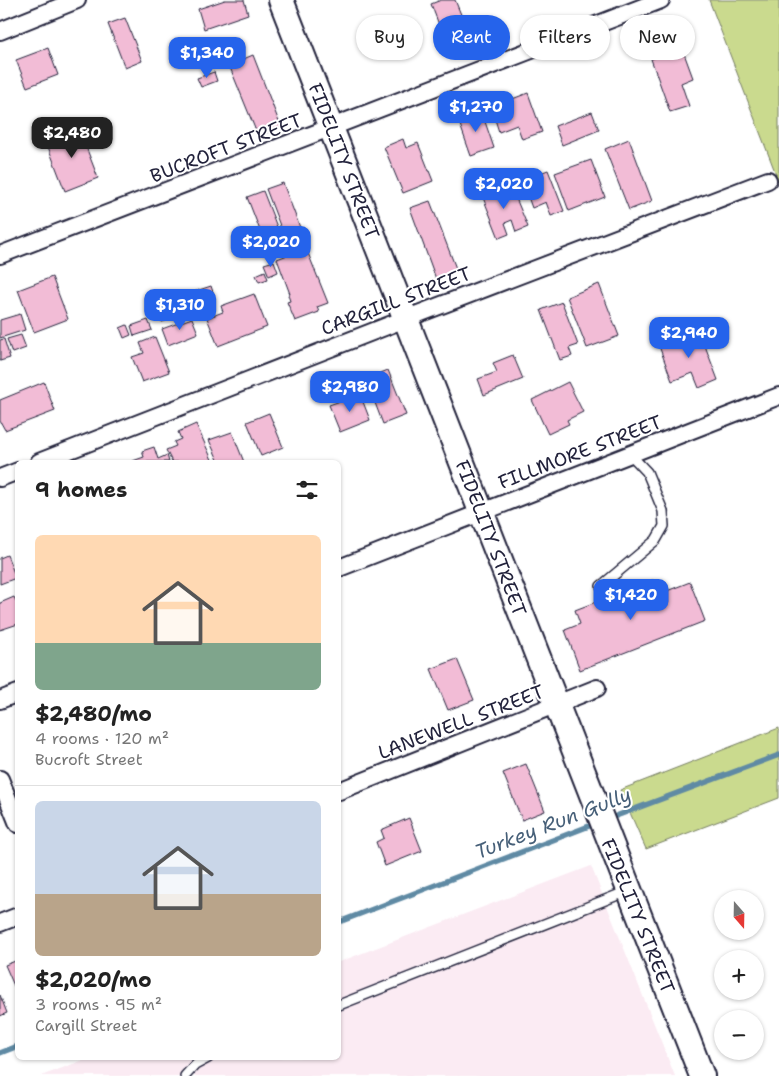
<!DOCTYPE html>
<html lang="en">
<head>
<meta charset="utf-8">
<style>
	body { margin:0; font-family:"Shantell Sans",sans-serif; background:#f6f6f6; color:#222; height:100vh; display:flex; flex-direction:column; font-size:19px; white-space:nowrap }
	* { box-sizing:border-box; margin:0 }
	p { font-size:16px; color:#767676 }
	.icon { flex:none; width:28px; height:28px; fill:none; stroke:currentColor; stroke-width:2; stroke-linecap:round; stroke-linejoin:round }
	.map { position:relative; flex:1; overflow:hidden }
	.drawer { position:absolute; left:15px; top:460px; width:326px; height:600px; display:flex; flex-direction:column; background:#fff; border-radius:8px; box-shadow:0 1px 4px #0004 }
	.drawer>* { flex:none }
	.top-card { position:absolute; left:356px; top:15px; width:348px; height:45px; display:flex; gap:10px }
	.needle { width:32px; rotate:160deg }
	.fabs { position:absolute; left:714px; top:890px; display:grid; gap:10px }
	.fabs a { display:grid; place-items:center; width:50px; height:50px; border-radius:50%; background:#fff; box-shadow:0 1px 4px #0004; font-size:25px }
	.price { position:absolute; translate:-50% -42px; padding:0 11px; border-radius:10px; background:#2563eb; color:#fff; font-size:16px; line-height:32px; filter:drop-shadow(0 1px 2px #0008) }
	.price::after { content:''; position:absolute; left:50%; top:30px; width:15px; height:11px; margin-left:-8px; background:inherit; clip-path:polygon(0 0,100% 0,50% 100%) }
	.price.active { background:#222; color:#fff }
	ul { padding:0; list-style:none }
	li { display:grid; align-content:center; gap:10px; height:265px; padding:0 20px }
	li+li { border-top:1px solid #e0e0e0 }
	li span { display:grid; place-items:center; height:155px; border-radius:8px; color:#555 }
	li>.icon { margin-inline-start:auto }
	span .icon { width:90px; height:90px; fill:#fffc; stroke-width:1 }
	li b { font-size:21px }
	h2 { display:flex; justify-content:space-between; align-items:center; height:60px; padding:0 20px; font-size:21px }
	.tag { padding:0 18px; border-radius:22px; background:#fff; box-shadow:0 1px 4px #0004; font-size:18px; line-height:45px }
	.tag.active { background:#2563eb; color:#fff }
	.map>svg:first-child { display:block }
	.built { fill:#fbebf3 }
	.green { fill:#cada8e; stroke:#767e64 }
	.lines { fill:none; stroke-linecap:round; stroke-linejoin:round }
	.stream { stroke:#5f8aa4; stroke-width:5.5 }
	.building { fill:#f2bcd6; stroke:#22223b }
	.service-casing { stroke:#22223b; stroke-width:12 }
	.minor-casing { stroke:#22223b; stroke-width:20 }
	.secondary-casing { stroke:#22223b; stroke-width:28 }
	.service { stroke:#fff; stroke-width:9 }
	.minor { stroke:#fff; stroke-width:16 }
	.secondary { stroke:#fff; stroke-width:24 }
	.labels { text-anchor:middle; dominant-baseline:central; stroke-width:4; stroke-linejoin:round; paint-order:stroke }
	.street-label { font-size:19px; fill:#22223b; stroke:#fff }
	.water-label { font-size:20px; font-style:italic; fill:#465f78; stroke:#fff }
</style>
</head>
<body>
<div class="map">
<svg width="779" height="1076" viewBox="0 0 779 1076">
	<rect width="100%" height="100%" fill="#fff"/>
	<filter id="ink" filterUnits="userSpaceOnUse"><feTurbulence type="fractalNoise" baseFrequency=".02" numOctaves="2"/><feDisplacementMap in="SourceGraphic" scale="10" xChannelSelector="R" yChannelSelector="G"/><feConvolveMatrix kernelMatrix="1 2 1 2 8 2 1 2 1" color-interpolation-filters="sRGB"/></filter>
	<g filter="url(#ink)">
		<!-- built -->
		<path class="built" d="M591,866l84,210h-634l48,-18h250v-96z"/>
		<!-- green -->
		<path class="green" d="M709,0h70v182z
			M779,728v70l-133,51 -26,-59z"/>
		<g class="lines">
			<!-- stream -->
			<path class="stream" d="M608,819l171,-64
				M339,922l258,-99
				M0,1053l18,-7"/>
		</g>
		<!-- building -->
		<path class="building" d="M225,0h19l4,14 -44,15 -6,-20z
			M441,0h14l16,39 -23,9 -17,-44z
			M125,18l17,43 -17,7 -17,-44z
			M48,48l10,27 -31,12 -11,-27z
			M682,48l11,30 -12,5 8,23 -19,6 -19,-53z
			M253,55l28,72 -23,9 -29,-71z
			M214,72l3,9 -16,6 -4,-9z
			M528,93l14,39 -20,7 -5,-14 -18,7 -6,-19 16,-6 -2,-6z
			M481,110l13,38 -23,8 -13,-37z
			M592,112l7,18 -37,15 -7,-19z
			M78,126l20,52 -33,13 -20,-52z
			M403,139l3,9 12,-5 15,38 -30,12 -19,-46z
			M629,139l23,62 -23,9 -24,-61z
			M591,160l14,37 -36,14 -14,-38z
			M548,170l16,41 -13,5 -5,-14 -14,6 -10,-28z
			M283,183l21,55 -17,6 -21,-55z
			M510,184l18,43 -12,5 -4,-12 -7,3 4,11 -10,4 -17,-43z
			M263,191l21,54 -16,6 -21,-54z
			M430,201l27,70 -21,8 -26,-71z
			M306,248l22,55 -11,4 2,5 -24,9 -8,-19 3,-1 -2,-6 2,-1 -13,-35z
			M274,261l4,11 -9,4 -5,-12z
			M265,271l3,8 -9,3 -3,-7z
			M52,277l16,42 -34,13 -16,-42z
			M599,284l20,52 -32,12 -20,-51z
			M211,286l3,9 -14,6 -4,-10z
			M254,294l13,33 -49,19 -11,-28 16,-6 -2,-6z
			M562,302l16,43 -9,3 3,8 -12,4 -19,-50z
			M176,308l3,8 -17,6 -3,-8z
			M20,314l5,16 -25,8v-18z
			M192,318l6,15 -30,12 -6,-16z
			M148,320l4,10 -18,6 -3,-10z
			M127,325l4,10 -7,3 -4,-10z
			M699,330l19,50 -19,8 -6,-15 -21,8 -13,-35z
			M21,335l5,13 -14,5 -5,-14z
			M155,337l14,35 -27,10 -10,-25 12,-4 -4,-10z
			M4,339l6,19 -10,3v-21z
			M513,355l10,24 -39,16 -6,-16 19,-7 -4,-9z
			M388,370l18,45 -23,9 -17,-45z
			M44,382l11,29 -50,19 -5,-9v-21z
			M568,382l15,30 -16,8 2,4 -21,10 -16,-34z
			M360,394l10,26 -30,12 -11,-27z
			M269,413l14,34 -22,9 -14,-34z
			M196,424l17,38h-41l-6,-12 10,-4 -2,-4 7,-3 -3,-7z
			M232,432l12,30h-25l-10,-22z
			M154,447l4,12 9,-4 2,7h-39l14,-5 -2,-6z
			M7,555l9,23 -16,6v-26z
			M653,580l6,14 31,-12 15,39 -125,49 -15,-40 15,-6 -5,-14z
			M14,597l4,8v19l-18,6v-27z
			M457,659l17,41 -26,10 -17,-41z
			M526,764l19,47 -23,9 -19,-47z
			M409,818l13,33 -37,15 -9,-24 8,-4 -3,-8z
			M18,960v35l-13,-30z
			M0,995l7,18 -7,3z"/>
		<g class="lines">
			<defs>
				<path id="service" d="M601,586l55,-46 8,-14 -1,-15 -16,-39 -17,-18
					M339,1005l289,-114
					M185,1076l10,-11 13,-7"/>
				<path id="minor" d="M0,31l77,-31
					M0,255l661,-255
					M39,462l366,-143 363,-139
					M0,478l18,-7
					M339,568l440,-172
					M0,700l18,-7
					M0,779l18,45
					M339,791l258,-103
					M0,923l18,-7"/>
				<path id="secondary" d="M281,0l421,1076"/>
			</defs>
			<!-- service casing -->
			<use href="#service" class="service-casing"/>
			<!-- minor casing -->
			<use href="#minor" class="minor-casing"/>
			<!-- secondary casing -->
			<use href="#secondary" class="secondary-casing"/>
			<!-- service -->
			<use href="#service" class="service"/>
			<!-- minor -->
			<use href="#minor" class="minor"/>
			<!-- secondary -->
			<use href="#secondary" class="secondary"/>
		</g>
	</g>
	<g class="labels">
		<!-- street labels -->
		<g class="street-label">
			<text transform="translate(226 148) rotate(-21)">BUCROFT STREET</text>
			<text transform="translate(344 161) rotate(69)">FIDELITY STREET</text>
			<text transform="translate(396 301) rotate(-21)">CARGILL STREET</text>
			<text transform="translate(580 452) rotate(-21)">FILLMORE STREET</text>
			<text transform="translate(491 538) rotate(69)">FIDELITY STREET</text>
			<text transform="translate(461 722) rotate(-21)">LANEWELL STREET</text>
			<text transform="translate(638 916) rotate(68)">FIDELITY STREET</text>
		</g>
		<!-- water labels -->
		<g class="water-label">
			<text transform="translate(553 823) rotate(-21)">Turkey Run Gully</text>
		</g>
	</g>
</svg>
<div class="fabs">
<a><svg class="needle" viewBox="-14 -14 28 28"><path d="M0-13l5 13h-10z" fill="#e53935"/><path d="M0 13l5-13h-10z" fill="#767676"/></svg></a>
<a>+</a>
<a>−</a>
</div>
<b class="price" style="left:207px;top:79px">$1,340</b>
<b class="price" style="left:476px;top:133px">$1,270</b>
<b class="price active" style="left:72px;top:159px">$2,480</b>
<b class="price" style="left:504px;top:210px">$2,020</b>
<b class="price" style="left:271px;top:268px">$2,020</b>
<b class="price" style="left:180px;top:331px">$1,310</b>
<b class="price" style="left:689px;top:359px">$2,940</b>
<b class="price" style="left:350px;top:413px">$2,980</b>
<b class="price" style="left:631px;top:621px">$1,420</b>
<div class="top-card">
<a class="tag">Buy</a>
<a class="tag active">Rent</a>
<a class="tag">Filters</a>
<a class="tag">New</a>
</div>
<section class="drawer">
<h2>9 homes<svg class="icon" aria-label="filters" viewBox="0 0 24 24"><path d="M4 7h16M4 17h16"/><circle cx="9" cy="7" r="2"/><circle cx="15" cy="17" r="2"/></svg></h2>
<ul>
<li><span style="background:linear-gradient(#ffd9b3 70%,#7fa58c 0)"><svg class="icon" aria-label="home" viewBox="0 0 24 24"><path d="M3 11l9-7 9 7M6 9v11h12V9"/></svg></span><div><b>$2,480/mo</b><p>4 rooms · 120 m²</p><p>Bucroft Street</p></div></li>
<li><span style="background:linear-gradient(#c9d6e8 60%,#b9a48a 0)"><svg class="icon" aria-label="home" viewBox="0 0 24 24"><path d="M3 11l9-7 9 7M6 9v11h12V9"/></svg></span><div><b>$2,020/mo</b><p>3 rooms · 95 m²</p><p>Cargill Street</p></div></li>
</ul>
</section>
</div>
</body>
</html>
